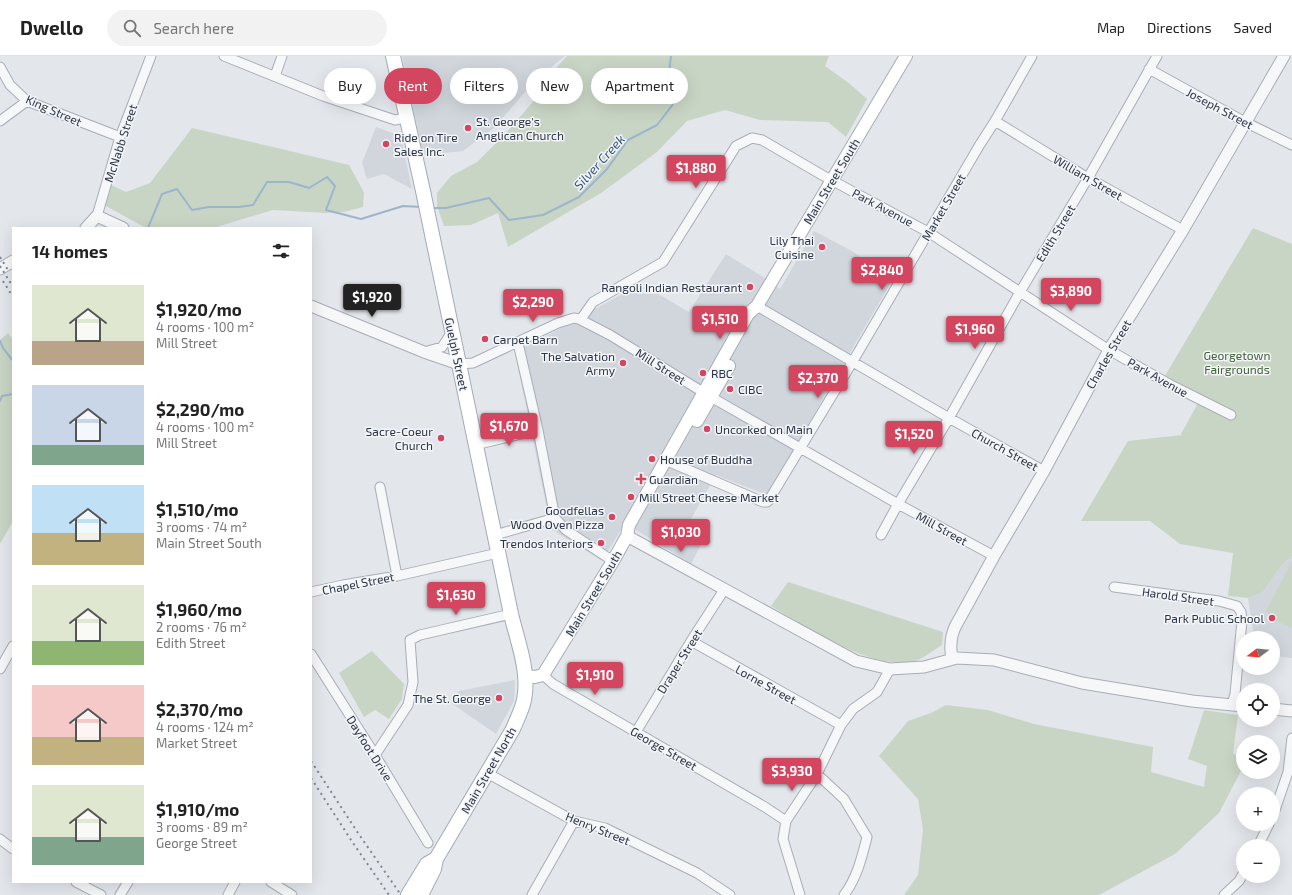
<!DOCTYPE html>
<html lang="en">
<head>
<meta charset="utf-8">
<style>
	body { margin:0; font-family:"Exo 2",sans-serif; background:#f2f2f2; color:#222; height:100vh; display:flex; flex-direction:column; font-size:15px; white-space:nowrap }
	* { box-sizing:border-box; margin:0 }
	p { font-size:13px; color:#767676 }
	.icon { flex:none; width:22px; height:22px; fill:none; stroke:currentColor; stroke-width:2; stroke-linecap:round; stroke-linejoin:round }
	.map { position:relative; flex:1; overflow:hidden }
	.panel { position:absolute; left:12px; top:171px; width:300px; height:656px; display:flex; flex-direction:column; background:#fff; border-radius:0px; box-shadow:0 4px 16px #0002 }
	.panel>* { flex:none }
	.top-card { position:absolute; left:324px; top:12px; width:380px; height:36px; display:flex; gap:8px }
	.needle { width:26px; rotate:254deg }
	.buttons { position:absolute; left:1236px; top:575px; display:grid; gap:8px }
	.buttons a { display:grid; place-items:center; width:44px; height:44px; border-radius:50%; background:#fff; box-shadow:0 4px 16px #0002; font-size:20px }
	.price { position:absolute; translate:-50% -34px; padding:0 9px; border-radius:4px; background:#d24660; color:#fff; font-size:13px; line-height:26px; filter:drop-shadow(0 1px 2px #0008) }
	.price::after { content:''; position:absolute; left:50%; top:24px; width:12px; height:9px; margin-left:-6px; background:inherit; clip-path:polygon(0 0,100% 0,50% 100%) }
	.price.selected { background:#222; color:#fff }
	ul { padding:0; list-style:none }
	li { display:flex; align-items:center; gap:12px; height:100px; padding:0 20px }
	li span { display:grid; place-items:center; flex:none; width:112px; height:80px; border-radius:0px; color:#555 }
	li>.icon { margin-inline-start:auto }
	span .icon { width:48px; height:48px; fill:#fffc; stroke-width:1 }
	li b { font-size:17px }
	h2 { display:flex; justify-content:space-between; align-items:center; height:48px; padding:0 20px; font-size:17px }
	.tag { padding:0 14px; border-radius:18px; background:#fff; box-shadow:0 4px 16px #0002; font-size:14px; line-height:36px }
	.tag.selected { background:#d24660; color:#fff }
	header { display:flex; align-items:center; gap:24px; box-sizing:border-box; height:56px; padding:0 20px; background:#fff; border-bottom:1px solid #e0e0e0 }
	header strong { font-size:19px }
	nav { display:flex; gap:22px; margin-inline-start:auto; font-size:14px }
	.search { width:280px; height:36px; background:#f2f2f2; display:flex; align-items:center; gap:10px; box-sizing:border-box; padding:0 14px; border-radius:22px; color:#767676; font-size:15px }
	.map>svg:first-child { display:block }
	.built { fill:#d1d6dd }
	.green { fill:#c9d5c4 }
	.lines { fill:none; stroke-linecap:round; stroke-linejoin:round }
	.stream { stroke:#9db5cc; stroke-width:2 }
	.minor-casing { stroke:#a8adb6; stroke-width:11 }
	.tertiary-casing { stroke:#a8adb6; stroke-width:13 }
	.secondary-casing { stroke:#a8adb6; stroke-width:14 }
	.primary-casing { stroke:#a2abb7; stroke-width:16 }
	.minor { stroke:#f6f7f9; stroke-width:9 }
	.tertiary { stroke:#f6f7f9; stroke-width:11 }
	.secondary { stroke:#fff; stroke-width:12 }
	.primary { stroke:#fff; stroke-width:14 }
	.rail { stroke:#7c8695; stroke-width:2; stroke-dasharray:2 4; stroke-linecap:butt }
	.poi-dot { fill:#d24660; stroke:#f3f5f8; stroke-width:1.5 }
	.labels { text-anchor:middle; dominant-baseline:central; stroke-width:3; stroke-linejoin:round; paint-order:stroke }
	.street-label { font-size:12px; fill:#2a3444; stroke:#f3f5f8 }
	.poi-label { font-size:12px; fill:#2a3444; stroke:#f3f5f8; text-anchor:start }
	.park-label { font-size:12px; fill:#406037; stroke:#f3f5f8 }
	.water-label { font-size:13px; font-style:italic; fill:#335579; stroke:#f3f5f8 }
</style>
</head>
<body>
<header>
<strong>Dwello</strong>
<div class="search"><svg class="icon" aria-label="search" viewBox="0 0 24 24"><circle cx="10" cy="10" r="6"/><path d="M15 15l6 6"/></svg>Search here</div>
<nav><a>Map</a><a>Directions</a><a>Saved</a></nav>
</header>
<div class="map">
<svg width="1292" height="839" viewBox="0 0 1292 839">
	<rect width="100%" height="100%" fill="#e3e6eb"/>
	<!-- built -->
	<path class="built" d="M402,0h163l-29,23 -42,49 -31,23 -40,4z
		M376,71l22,8 3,3 11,51 -28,-15 -17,5 -5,-16z
		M814,175l38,20 41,28 -126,216 -51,-20 -25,44 19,8 -19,37 -66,-41 -23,38 -51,-32 -36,-177 39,-20 70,-39 34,1 31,18 37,-58 39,24 15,11z
		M1292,500v102l-19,-2v-18h-19l-6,-40 15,-6 19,-27z
		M515,624l-1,21 -18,33 -45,-31 8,-12z"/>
	<!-- green -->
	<path class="green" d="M567,0h262l-4,10 25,18 17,15 -21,38 -18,-15 -68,-2 -35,-10 -38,11 -30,31 -56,41 -93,54 -10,-34 -27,12 -27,1 -7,-20v-13l14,-17 26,-14 30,-30 30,-35 12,-21z
		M192,72l157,37 10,18 5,10 -1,14 -19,5 -19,1 -52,-3 -60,18h-67l-42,-23 5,-21 17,8 24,-9z
		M1253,172l39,16v312l-10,9 -19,27 -15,6 -20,-2 5,-43 -53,-9 -30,-23h-69l47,-80 54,-6 -1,-1 17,-31 -35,-24z
		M8,277l5,7v181l-13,23v-204z
		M1292,505v67l-18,-8 -8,-9z
		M788,526l155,50 -1,13c-8,5 -16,11 -24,15 -41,15 -112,-34 -147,-54z
		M372,595l32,33 -2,15 -13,20 -14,-9 -11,7 -25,-44z
		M946,649l42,5 46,14 119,23 -2,25 53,15 3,-21 -19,-7 16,-49 34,5 -5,39 10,2v11l-24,46 -44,41 -76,41h-195l14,-20 5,-45 -5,-31 -39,-43 29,-35 23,-8z"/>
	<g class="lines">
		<!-- stream -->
		<path class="stream" d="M431,152h15l43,-10 20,22 34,-5 36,-18 28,-28 21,-29 29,-15 20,-26 -8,-27 2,-16
			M148,172l14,-34 15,-5 15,21 17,-3h30l14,-2 14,-23h22l20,6 18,-11 8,9 -9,24 35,9 42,-13 18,1
			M0,285l3,7 10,13
			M0,345l2,-5 11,-2"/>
		<defs>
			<path id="minor" d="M224,0l99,40 72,24 11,-2
				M0,11l10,18 17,16 93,36
				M1149,13l96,53 47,23
				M275,20l7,-20
				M0,65l27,-20
				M995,65l93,57 95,52
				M97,160l23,-79 31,-81
				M757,250l192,112 95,53
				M581,263l12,-17 70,-40 73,-116 16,-8 10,2 60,35 106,57 181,118 60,34 62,31
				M518,287l20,87 17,88
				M424,296l18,-5 10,-15
				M459,308l14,-1 85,-40 16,-5 5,1 31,16 101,62 187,107 96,52
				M475,389l63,-15
				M665,404l98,42h4l2,-2 84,-139 126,-215 16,-25 37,-65
				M380,431l17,89
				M555,462l11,12 47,31
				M495,479l60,-17
				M881,479l17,-31 51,-86 71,-126 68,-114 69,-122
				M1114,531l105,14 18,5 4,6 1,9 -7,73 -3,11
				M311,536l32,-7 54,-9 101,-23
				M691,585l150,84
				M311,598l64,101 53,88
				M0,613l13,-23
				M543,619l10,9 212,123 21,14
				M636,676l55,-91 33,-51
				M375,699l33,-50 5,-23 -3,-42 10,-5 91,-21
				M487,717l87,48 31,7 92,45 33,22
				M817,718l27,25 23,38c-5,20 -10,41 -23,58
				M1273,760l15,-44 4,-34
				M0,783l13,10
				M1258,790l11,-22
				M76,826l25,13
				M271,826l21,13
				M120,839l8,-13
				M228,839l7,-13
				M532,839l42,-74
				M800,839l-17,-56 3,-18 31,-47 24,-49 12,-16 24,-17 13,-23
				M1224,839l15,-14 4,-7"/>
			<path id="tertiary" d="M86,172l11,-12 26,12
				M0,213l13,-8
				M311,250l113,46 35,12
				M627,480l229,125 34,8 34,-2 33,-9 37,2 88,23 110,18 51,5
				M952,603c-2,-11 -2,-21 3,-32l39,-71 50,-85 65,-121 74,-120 101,-174
				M1273,653l19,2"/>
			<path id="secondary" d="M697,365l32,-55
				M525,620l10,1 8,-2 70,-114 14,-25 2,-11 119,-211 9,-8 149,-250"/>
			<path id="primary" d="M393,0l30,135 88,423c6,26 19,58 13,86 -2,10 -7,19 -11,29l-77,130 -2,10 -13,26
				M408,839l19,-31 9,-5"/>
		</defs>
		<!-- minor casing -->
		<use href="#minor" class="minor-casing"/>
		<!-- tertiary casing -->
		<use href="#tertiary" class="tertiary-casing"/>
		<!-- secondary casing -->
		<use href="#secondary" class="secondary-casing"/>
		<!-- primary casing -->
		<use href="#primary" class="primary-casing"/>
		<!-- minor -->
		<use href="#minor" class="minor"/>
		<!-- tertiary -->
		<use href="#tertiary" class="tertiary"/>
		<!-- secondary -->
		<use href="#secondary" class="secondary"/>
		<!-- primary -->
		<use href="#primary" class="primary"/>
		<!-- rail -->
		<path class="rail" d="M0,201l8,13
			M0,210l13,21
			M3,225l10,16
			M311,705l47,72 43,62
			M311,722l42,65 36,52"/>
	</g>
	<!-- markers -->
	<g class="poi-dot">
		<circle cx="468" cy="72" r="4"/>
		<circle cx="386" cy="88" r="4"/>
		<circle cx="822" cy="191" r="4"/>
		<circle cx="750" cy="231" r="4"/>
		<circle cx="485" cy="283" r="4"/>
		<circle cx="623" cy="307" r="4"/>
		<circle cx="703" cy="317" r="4"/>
		<circle cx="730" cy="333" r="4"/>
		<circle cx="707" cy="373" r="4"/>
		<circle cx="441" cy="382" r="4"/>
		<circle cx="652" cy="403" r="4"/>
		<path d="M639 417h4v4h4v4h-4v4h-4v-4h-4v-4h4z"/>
		<circle cx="631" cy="441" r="4"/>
		<circle cx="612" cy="461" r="4"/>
		<circle cx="601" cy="487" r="4"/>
		<circle cx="1272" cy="562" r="4"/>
		<circle cx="499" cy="642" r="4"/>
	</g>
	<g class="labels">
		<!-- street labels -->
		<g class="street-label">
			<text transform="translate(1220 52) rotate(28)">Joseph Street</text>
			<text transform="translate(54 54) rotate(24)">King Street</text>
			<text transform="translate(120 87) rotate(-72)">McNabb Street</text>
			<text transform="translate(1088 121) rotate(30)">William Street</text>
			<text transform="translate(831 125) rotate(-59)">Main Street South</text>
			<text transform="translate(883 151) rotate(28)">Park Avenue</text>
			<text transform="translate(943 151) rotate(-60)">Market Street</text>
			<text transform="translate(1055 177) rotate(-59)">Edith Street</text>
			<text transform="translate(457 298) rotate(78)">Guelph Street</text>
			<text transform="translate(1108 298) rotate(-60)">Charles Street</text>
			<text transform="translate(661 310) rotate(32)">Mill Street</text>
			<text transform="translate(1158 321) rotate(29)">Park Avenue</text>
			<text transform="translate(1005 393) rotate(29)">Church Street</text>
			<text transform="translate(942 472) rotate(29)">Mill Street</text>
			<text transform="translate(358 527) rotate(-11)">Chapel Street</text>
			<text transform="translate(593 537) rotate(-59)">Main Street South</text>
			<text transform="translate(1178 540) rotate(8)">Harold Street</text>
			<text transform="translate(679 605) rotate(-58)">Draper Street</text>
			<text transform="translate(766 628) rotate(29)">Lorne Street</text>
			<text transform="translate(370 692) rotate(58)">Dayfoot Drive</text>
			<text transform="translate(664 692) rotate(30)">George Street</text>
			<text transform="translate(488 714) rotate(-60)">Main Street North</text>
			<text transform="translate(598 772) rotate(22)">Henry Street</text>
		</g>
		<!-- poi labels -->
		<g class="poi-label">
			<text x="476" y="65">St. George's<tspan x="476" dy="14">Anglican Church</tspan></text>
			<text x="394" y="81">Ride on Tire<tspan x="394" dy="14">Sales Inc.</tspan></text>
			<text x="814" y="184" text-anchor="end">Lily Thai<tspan x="814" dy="14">Cuisine</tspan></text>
			<text x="742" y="231" text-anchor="end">Rangoli Indian Restaurant</text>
			<text x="493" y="283">Carpet Barn</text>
			<text x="615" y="300" text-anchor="end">The Salvation<tspan x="615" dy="14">Army</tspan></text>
			<text x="711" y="317">RBC</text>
			<text x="738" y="333">CIBC</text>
			<text x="715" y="373">Uncorked on Main</text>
			<text x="433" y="375" text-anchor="end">Sacre-Coeur<tspan x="433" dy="14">Church</tspan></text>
			<text x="660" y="403">House of Buddha</text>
			<text x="649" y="423">Guardian</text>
			<text x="639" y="441">Mill Street Cheese Market</text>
			<text x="604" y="454" text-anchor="end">Goodfellas<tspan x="604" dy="14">Wood Oven Pizza</tspan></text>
			<text x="593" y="487" text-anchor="end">Trendos Interiors</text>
			<text x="1264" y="562" text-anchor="end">Park Public School</text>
			<text x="491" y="642" text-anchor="end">The St. George</text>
		</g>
		<!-- park labels -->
		<g class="park-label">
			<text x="1237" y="299">Georgetown<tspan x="1237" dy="14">Fairgrounds</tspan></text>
		</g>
		<!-- water labels -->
		<g class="water-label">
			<text transform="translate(599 106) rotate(-48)">Silver Creek</text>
		</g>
	</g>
</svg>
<div class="buttons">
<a><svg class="needle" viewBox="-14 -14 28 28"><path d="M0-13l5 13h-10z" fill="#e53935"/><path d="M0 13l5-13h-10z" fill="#767676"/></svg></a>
<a><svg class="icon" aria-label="locate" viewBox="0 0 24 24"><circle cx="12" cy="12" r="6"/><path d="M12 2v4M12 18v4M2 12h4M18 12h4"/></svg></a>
<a><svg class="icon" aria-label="layers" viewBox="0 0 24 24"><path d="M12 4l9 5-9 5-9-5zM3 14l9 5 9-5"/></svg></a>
<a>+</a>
<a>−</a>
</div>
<b class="price" style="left:696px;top:133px">$1,880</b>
<b class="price" style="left:882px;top:235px">$2,840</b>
<b class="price" style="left:1071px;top:256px">$3,890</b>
<b class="price selected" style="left:372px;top:262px">$1,920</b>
<b class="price" style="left:533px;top:267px">$2,290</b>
<b class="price" style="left:720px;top:284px">$1,510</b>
<b class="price" style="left:975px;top:294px">$1,960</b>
<b class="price" style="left:818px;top:343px">$2,370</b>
<b class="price" style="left:509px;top:391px">$1,670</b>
<b class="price" style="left:914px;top:399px">$1,520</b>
<b class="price" style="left:681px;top:497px">$1,030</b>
<b class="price" style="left:456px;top:560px">$1,630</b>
<b class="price" style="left:595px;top:640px">$1,910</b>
<b class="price" style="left:792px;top:736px">$3,930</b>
<div class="top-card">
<a class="tag">Buy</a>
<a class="tag selected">Rent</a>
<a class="tag">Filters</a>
<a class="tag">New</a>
<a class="tag">Apartment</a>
</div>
<section class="panel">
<h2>14 homes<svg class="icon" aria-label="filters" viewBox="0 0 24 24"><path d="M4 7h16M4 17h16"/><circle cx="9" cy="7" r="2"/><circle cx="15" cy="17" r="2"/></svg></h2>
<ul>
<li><span style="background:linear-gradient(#dfe7d0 70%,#b9a48a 0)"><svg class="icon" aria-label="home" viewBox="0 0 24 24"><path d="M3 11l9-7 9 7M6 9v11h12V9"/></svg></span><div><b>$1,920/mo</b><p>4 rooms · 100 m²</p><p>Mill Street</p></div></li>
<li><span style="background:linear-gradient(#c9d6e8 75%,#7fa58c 0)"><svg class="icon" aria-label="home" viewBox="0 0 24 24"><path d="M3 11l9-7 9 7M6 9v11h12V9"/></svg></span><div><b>$2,290/mo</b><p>4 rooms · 100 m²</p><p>Mill Street</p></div></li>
<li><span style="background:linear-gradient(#bfe0f5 60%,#c2b280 0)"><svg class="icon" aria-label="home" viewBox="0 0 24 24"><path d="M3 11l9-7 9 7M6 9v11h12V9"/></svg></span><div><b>$1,510/mo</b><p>3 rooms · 74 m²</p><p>Main Street South</p></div></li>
<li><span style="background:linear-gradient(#dfe7d0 70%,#8fb573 0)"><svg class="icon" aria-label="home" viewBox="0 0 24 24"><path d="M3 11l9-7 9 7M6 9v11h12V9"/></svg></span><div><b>$1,960/mo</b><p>2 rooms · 76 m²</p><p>Edith Street</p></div></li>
<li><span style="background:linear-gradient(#f6c9c9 65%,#c2b280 0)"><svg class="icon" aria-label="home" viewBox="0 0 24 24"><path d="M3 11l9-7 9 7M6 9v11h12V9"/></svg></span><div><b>$2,370/mo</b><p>4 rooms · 124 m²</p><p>Market Street</p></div></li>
<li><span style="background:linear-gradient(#dfe7d0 65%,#7fa58c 0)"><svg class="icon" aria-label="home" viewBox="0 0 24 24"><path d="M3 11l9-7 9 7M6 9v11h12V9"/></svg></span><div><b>$1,910/mo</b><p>3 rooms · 89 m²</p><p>George Street</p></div></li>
</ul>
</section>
</div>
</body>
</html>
